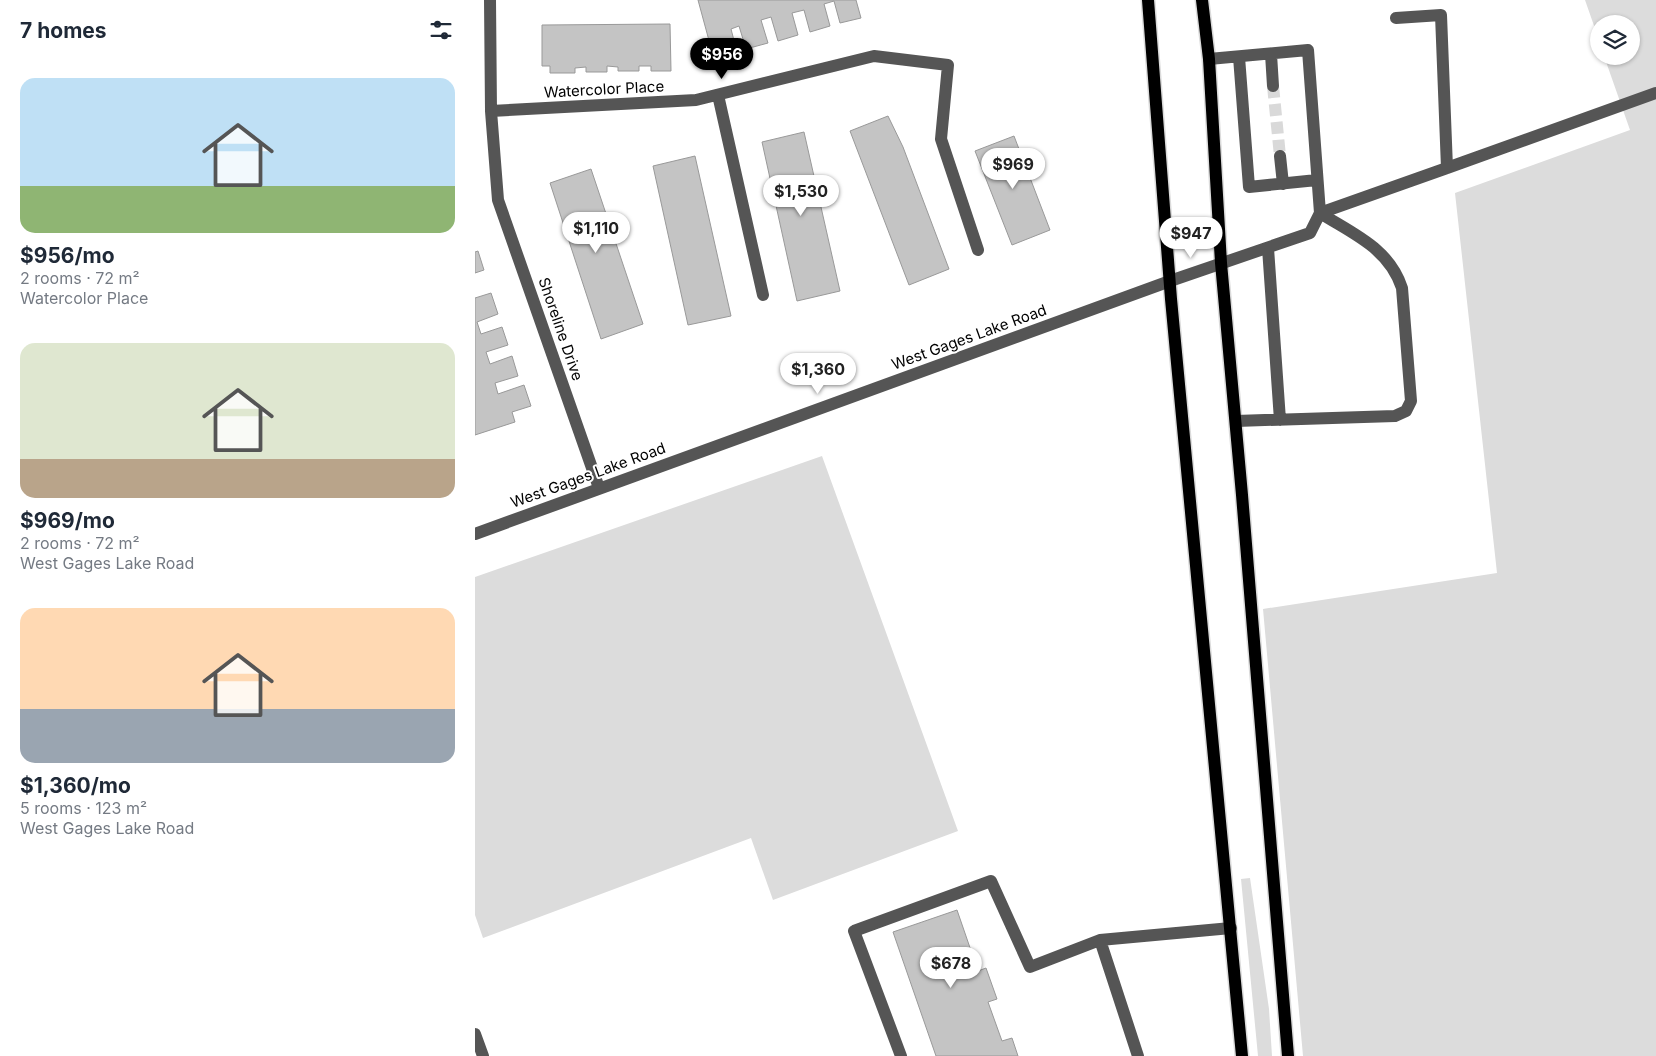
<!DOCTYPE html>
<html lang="en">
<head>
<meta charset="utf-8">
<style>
	body { margin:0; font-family:Inter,sans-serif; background:#f6f6f7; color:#1f2937; height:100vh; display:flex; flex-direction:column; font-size:19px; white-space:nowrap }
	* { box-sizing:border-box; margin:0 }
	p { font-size:16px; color:#747a83 }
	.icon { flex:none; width:28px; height:28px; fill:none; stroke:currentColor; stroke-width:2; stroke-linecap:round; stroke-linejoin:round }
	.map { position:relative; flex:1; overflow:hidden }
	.details { display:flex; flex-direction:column; background:#fff; width:475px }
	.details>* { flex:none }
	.controls { position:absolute; left:1115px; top:15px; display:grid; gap:10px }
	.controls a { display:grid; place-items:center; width:50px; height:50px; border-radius:50%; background:#fff; box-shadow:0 1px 4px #0004; font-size:25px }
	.price { position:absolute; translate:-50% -42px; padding:0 11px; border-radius:18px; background:#fff; color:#222; font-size:16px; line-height:32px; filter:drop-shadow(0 1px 2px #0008) }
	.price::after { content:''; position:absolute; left:50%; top:30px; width:15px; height:11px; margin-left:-8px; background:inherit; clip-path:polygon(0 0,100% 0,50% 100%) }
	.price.current { background:#000; color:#fff }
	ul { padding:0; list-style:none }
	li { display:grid; align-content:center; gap:10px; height:265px; padding:0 20px }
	li span { display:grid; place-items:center; height:155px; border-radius:15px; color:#555 }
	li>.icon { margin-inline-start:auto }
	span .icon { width:90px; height:90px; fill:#fffc; stroke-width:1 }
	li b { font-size:21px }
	h2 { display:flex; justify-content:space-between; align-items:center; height:60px; padding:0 20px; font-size:21px }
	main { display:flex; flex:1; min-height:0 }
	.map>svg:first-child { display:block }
	.green { fill:#dcdcdc }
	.building { fill:#c4c4c4; stroke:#999 }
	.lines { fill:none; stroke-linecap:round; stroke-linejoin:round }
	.minor-tunnel { stroke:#d9d9d9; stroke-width:12; stroke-dasharray:12 6; stroke-linecap:butt }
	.major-casing { stroke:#dbdbdb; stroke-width:15 }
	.minor { stroke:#555; stroke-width:12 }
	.major { stroke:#000; stroke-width:12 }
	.labels { text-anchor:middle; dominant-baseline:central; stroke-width:4; stroke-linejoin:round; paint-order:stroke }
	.street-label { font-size:15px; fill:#000; stroke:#fff }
</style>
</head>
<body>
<main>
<section class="details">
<h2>7 homes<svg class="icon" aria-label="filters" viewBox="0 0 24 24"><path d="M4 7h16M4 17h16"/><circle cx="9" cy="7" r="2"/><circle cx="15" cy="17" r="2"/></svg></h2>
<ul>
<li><span style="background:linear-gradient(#bfe0f5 70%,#8fb573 0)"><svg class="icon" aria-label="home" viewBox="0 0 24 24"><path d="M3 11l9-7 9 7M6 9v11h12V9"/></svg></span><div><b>$956/mo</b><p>2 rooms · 72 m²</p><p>Watercolor Place</p></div></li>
<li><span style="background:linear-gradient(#dfe7d0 75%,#b9a48a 0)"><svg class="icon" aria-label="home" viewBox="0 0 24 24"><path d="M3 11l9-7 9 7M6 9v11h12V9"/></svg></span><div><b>$969/mo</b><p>2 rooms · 72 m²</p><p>West Gages Lake Road</p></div></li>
<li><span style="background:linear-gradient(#ffd9b3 65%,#9aa5b1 0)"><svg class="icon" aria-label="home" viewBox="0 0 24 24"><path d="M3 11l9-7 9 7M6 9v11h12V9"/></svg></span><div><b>$1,360/mo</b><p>5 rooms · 123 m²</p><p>West Gages Lake Road</p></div></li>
</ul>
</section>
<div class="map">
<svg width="1181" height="1056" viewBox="0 0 1181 1056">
	<rect width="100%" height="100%" fill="#fff"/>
	<!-- green -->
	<path class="green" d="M1110,0h71v1056h-353l-40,-447 234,-36 -42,-380 175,-63 -26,-74h27v-32h-32v16z
		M347,456l136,375 -185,69 -22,-62 -268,100 -8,-23v-338z
		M775,878l19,131 3,47h-14l-17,-177z"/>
	<!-- building -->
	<path class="building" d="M223,0h158l5,18 -21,5 -6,-22 -10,3 6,22 -20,6 -6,-22 -12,3 6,22 -20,6 -7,-24 -10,3 7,23 -22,6 -7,-23 -8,3 6,23 -23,7z
		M195,24l1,47h-20v-5h-12v5h-21v-4l-11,-1v6h-21v-5l-11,1v5h-25v-7h-8v-41z
		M413,116l15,31 46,122 -40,16 -59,-154z
		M329,132l36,159 -43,10 -35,-159z
		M539,136l36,94 -38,15 -37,-94z
		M220,156l36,160 -43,9 -35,-159z
		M116,169l52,155 -42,15 -51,-156z
		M3,251l6,19 -9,3v-21z
		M16,293l7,21 -21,8 4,12 21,-7 6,18 -22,7 4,12 22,-8 6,20 -23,7 3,11 26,-9 7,21 -19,6 3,10 -40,13v-137z
		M482,910l21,61 8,-3 11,31 -9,3 14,39 10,-3 6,18h-82l-43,-124z"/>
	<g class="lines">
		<!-- minor-tunnel -->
		<path class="minor-tunnel" d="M798,86l7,70"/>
		<defs>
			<path id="major" d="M673,0l23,299 71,757
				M727,0l7,59 12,204 21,232 46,561"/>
		</defs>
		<!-- major casing -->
		<use href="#major" class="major-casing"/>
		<!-- minor -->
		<path class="minor" d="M15,0l1,111 7,89 101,288
			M796,54l2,32
			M764,57l10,130 68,-7
			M734,59l99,-9 12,163c33,21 69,35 82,75l9,113 -5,10 -11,5 -159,5
			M243,95l45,200
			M16,111l205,-11 178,-44 74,9 -7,74 37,111
			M805,156l3,28
			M972,168l209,-75
			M793,248l12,172
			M0,534l695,-253 140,-48 10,-20 127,-45 -6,-153 -45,3
			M625,940l38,116
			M0,1034l8,22
			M426,1056l-47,-125 137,-50 39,86 70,-27 131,-12"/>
		<!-- major -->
		<use href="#major" class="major"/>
	</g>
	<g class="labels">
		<!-- street labels -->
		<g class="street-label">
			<text transform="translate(129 89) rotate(-3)">Watercolor Place</text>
			<text transform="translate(86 329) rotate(71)">Shoreline Drive</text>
			<text transform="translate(494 337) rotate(-20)">West Gages Lake Road</text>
			<text transform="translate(113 475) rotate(-20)">West Gages Lake Road</text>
		</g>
	</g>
</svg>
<div class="controls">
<a><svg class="icon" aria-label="layers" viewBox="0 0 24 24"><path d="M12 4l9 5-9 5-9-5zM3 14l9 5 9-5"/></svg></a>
</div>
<b class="price current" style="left:247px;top:80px">$956</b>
<b class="price" style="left:538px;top:190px">$969</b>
<b class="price" style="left:326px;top:217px">$1,530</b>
<b class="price" style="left:121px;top:254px">$1,110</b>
<b class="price" style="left:716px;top:259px">$947</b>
<b class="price" style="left:343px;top:395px">$1,360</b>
<b class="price" style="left:476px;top:989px">$678</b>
</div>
</main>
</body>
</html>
